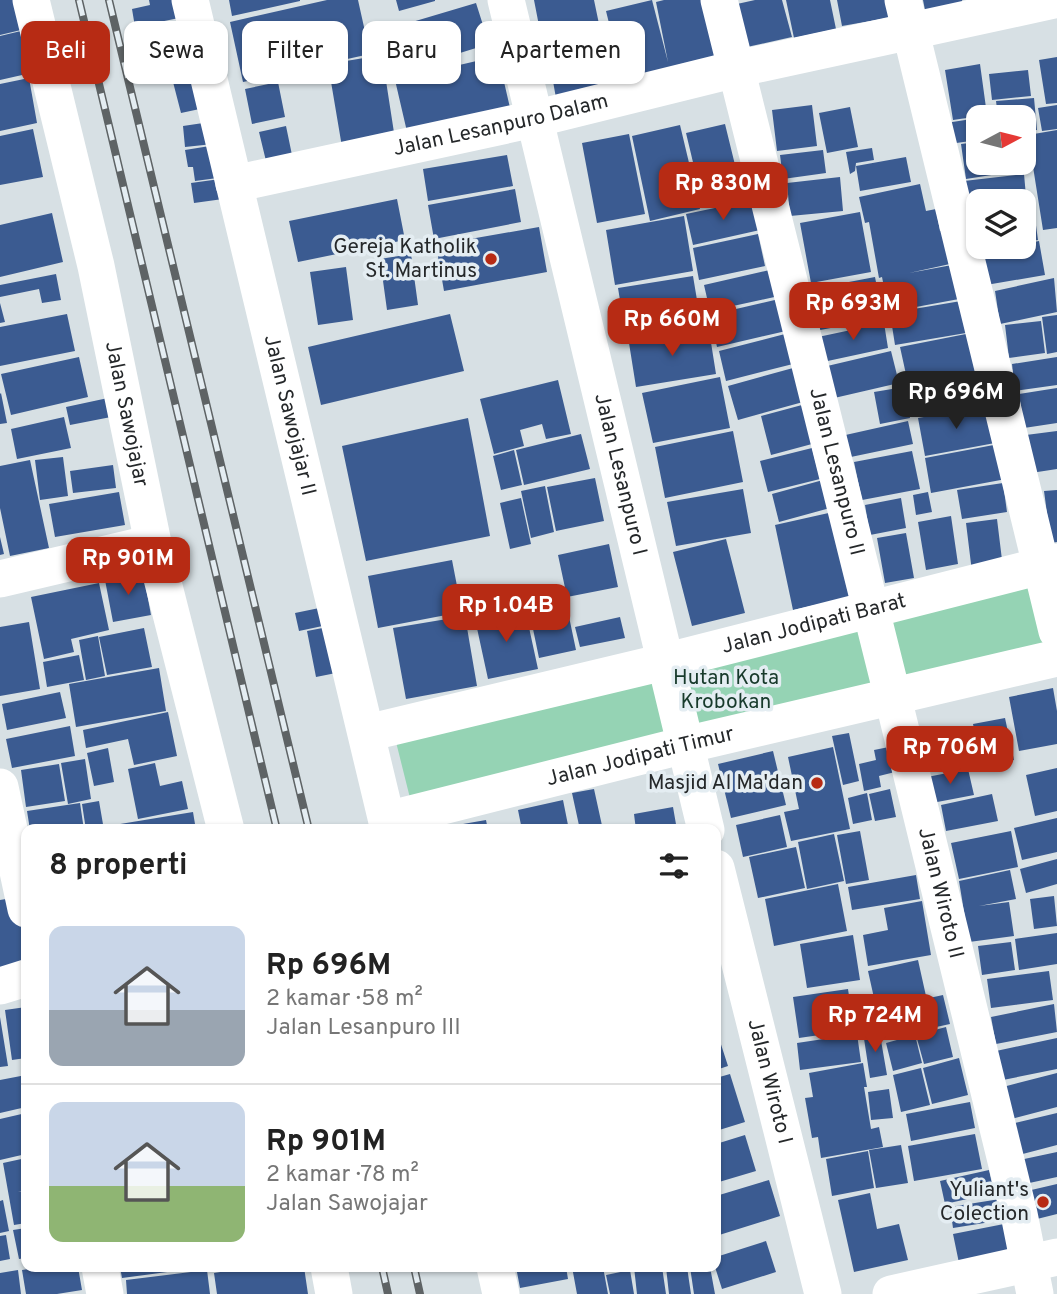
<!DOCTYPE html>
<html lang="id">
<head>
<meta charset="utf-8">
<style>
	body { margin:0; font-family:Overpass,sans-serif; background:#f6f6f6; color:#222; height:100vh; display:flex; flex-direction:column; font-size:26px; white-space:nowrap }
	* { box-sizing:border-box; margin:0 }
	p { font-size:23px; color:#767676 }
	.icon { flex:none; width:38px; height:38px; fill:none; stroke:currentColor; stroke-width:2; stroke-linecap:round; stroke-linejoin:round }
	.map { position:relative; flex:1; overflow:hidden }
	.details { position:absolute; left:21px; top:824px; width:700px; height:448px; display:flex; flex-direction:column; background:#fff; border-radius:14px; box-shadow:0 2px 5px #0004 }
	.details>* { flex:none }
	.top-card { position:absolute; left:21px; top:21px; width:700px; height:63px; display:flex; gap:14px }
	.needle { width:46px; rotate:83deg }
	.fabs { position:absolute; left:966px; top:105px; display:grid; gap:14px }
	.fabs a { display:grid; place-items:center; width:70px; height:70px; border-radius:14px; background:#fff; box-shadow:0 2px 5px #0004; font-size:35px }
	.price { position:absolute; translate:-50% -60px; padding:0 16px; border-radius:14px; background:#b72b14; color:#fff; font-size:23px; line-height:46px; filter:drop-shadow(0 2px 4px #0008) }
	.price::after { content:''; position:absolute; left:50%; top:42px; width:21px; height:16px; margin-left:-10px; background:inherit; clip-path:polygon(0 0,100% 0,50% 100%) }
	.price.current { background:#222; color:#fff }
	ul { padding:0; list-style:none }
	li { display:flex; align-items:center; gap:21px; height:175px; padding:0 28px }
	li+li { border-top:2px solid #e0e0e0 }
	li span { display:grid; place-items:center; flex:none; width:196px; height:140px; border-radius:14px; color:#555 }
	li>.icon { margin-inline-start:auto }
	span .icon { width:84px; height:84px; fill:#fffc; stroke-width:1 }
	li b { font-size:30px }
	h2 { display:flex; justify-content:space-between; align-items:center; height:84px; padding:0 28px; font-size:30px }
	.chip { padding:0 24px; border-radius:14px; background:#fff; box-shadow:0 2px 5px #0004; font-size:24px; line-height:63px }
	.chip.current { background:#b72b14; color:#fff }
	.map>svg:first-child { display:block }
	.green { fill:#95d3b4 }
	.building { fill:#3b5b91 }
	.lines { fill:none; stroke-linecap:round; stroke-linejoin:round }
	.minor { stroke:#fff; stroke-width:37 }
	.rail-casing { stroke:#5e6365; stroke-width:8 }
	.rail { stroke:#e4edf2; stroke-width:5; stroke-dasharray:16; stroke-linecap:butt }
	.poi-dot { fill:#b72b14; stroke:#e4edf2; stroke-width:2.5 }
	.labels { text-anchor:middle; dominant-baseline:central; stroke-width:7; stroke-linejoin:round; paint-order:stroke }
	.street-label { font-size:21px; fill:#25282a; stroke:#e4edf2 }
	.poi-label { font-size:21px; fill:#25282a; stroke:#e4edf2; text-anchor:end }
	.park-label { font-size:21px; fill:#173a2b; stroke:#e4edf2 }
</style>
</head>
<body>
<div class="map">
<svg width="1057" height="1294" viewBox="0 0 1057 1294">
	<rect width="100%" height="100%" fill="#d7e0e4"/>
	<!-- green -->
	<path class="green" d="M1057,570v72l-645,164 -17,-68z"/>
	<!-- building -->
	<path class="building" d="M0,0h15l6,30 -21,5z
		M149,0h26l4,18 -44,9 -3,-18 18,-4z
		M229,0h71v1l-68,15z
		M327,0h31l12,54 -127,28 -13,-60z
		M396,0h39v1l-36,10z
		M534,0h60l5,24 -58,12z
		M652,0l16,62 -12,-60 8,-2h46l13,57 -99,27 -18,-73z
		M755,0h27l10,37 -45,10 -10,-43z
		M786,0h44l6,29 -42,9z
		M837,0h53l3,17 -51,9z
		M923,0h39l2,7 -38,8z
		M476,3l13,41 -84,26 -13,-42z
		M602,26l12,62 -58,10 -11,-61z
		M187,30l5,26 -26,5 -7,-25z
		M21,31l10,42 -31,7v-44z
		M382,55l13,84 -53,8 -14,-83z
		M498,56l13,56 -103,24 -13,-56z
		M1057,57v46l-11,1 -7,-44z
		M980,64l7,51 -34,5 -8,-50z
		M1028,70l3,26 -39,4 -3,-26z
		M202,75l7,32 -28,6 -8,-31z
		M29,78l8,45 -37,8v-47z
		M278,82l7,35 -33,7 -7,-35z
		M1034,98l3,32 -13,1v-14h-26l-2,-16z
		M812,105l5,41 -40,5 -5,-41z
		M1057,105v24l-15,2 -4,-23z
		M850,107l8,40 -31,6 -8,-40z
		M978,118v22l-29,4 -3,-21z
		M210,122l3,22 -28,3 -2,-21z
		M725,124l11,45 -39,10 -11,-46z
		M680,125l20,84 -50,12 -18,-85z
		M286,126l6,29 -26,6 -7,-29z
		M33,129l10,48 -43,8v-49z
		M1057,130v98l-14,2 -15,-95z
		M629,134l16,80 -48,9 -15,-80z
		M1025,139l5,31 -24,4 -1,-11h19z
		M978,142v21h25l1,10 -38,6 -5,-35z
		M216,145l9,32 -30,4 -2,-14h-5l-3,-17z
		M872,148l2,12 -18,3 -1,8 -5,3 -4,-22z
		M823,150l3,23 -43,6 -3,-24z
		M507,155l6,31 -85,15 -5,-32z
		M906,157l5,25 -51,9 -4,-25z
		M745,172l6,20 -45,11 -6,-19z
		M1024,174l3,33 -3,1v-7h-46v11l-11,1 -3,-32z
		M840,177l3,34 -53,5 -3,-33z
		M220,179l3,20 -29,4 -3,-20z
		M920,184l6,27 10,-2 4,22 4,-1 6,34 -41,9 43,-8 7,34 -70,13 -7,-35 -3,1 -10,-56 -4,1 -6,-26z
		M515,189l6,33 -87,17 -6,-34z
		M397,199l8,41 -107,22 -9,-41z
		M753,200l7,30 -67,15 -7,-31z
		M1034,211l4,29 -14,2v-30z
		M860,212l11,60 -60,11 -11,-60z
		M52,213l11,49 -63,15v-52z
		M684,216l9,55 -78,14 -9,-55z
		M539,227l8,45 -103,19 -8,-46z
		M758,234l7,32 -66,14 -6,-32z
		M1039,241l6,34 -59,10 -5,-34 43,-4v-3z
		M411,254l7,51 -31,5 -7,-51z
		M346,267l7,53 -35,5 -8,-53z
		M774,269l5,27 -69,15 -6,-26z
		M56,274l5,26 -19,3 -3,-14 -39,8v-12z
		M693,276l8,48 -75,13 -8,-49z
		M875,277l8,41 -68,13 -8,-41z
		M1054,278l3,34 -57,12 -5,-33z
		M779,299l7,32 -69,16 -7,-32z
		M961,301l5,32 -71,12 -5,-32z
		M0,303l5,19 -5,1z
		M67,314l8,37 -75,15v-39z
		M450,314l14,57 -143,34 -13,-58z
		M1057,315v37l-10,2 -5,-37z
		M1041,321l4,32 -36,5 -4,-33z
		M884,323l4,25 -65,14 -5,-25z
		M709,330l7,44 -80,13 -7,-44z
		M971,333l8,41 -70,14 -9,-41z
		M785,334l8,30 -67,17 -7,-30z
		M891,351l8,32 -69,16 -7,-32z
		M79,357l9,40 -77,18 -10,-41z
		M1057,357v28l-42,6 -3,-27z
		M793,368l10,34 -65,18 -10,-34z
		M720,377l10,51 -77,15 -11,-50z
		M981,377l5,26 -69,14 -5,-26z
		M558,380l13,54 -25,5 -4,-15 -22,6 4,16 -30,8 -14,-55z
		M904,387l6,31 -30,6 -6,-32z
		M1057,388v35l-33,5 -5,-34z
		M1,393l6,30 -7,1v-30z
		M108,398l3,19 -41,8 -4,-18z
		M802,405l10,39 -41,11 -10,-39z
		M988,406l7,37 -70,13 -7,-38z
		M64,417l7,31 -54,11 -6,-30z
		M468,418l22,118 -124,25 -24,-115z
		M908,421l5,23 -67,14 -5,-22z
		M733,431l10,51 -78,16 -10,-51z
		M1057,431v38l-26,4 -5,-38z
		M581,434l9,35 -66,16 -8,-35z
		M999,444l7,35 -75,14 -6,-35z
		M812,448l8,31 -52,13 -8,-31z
		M514,450l8,35 -21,5 -8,-34z
		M912,451l8,38 -58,11 -8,-38z
		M63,457l5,39 -28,4 -5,-40z
		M30,460l19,88 -39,8 -10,-48v-42z
		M113,465l3,23 -43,5 -3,-22z
		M595,478l9,43 -48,10 -9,-44z
		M823,480l7,28 -51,14 -7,-28z
		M1003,483l4,29 -45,7 -5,-29z
		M545,486l9,46 -23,6 -10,-47z
		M743,489l8,44 -75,13 -9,-44z
		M1057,490v52l-6,1 -7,-52z
		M119,492l6,33 -70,12 -6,-33z
		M928,492l4,20 -16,3 -3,-20z
		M521,498l10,46 -21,5 -10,-46z
		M901,498l5,30 -36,7 -5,-30z
		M833,512l18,85 -58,13 -18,-85z
		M951,516l7,48 -32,6 -8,-48z
		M997,519l6,49 -31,4 -6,-49z
		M906,533l8,45 -29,5 -8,-45z
		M0,537l4,17 -4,1z
		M726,539l19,74 -53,13 -19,-74z
		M609,544l9,43 -51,10 -9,-42z
		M452,560l10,52 -84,16 -10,-52z
		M143,572l8,43 -38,7 -8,-42z
		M99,583l10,47 -38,9 3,13 -30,7 -13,-62z
		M564,593l12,57 -37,8 -12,-58z
		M329,606l3,18 -33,7 -4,-18z
		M525,609l13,60 -50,10 -13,-60z
		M465,616l12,70 -71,13 -13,-71z
		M620,617l5,21 -45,9 -5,-20z
		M29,622l11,67 -40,7v-69z
		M333,626l8,46 -25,5 -9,-46z
		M144,628l8,39 -45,8 -8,-38z
		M98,636l7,40 -19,4 -7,-40z
		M79,655l5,25 -37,7 -4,-25z
		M159,668l7,43 -90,16 -7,-43z
		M1053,688l4,23v33l-38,7 -10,-54z
		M60,692l6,26 -59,12 -5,-26z
		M168,712l9,44 -43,9 -6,-26 -42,9 -3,-18z
		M1005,718l9,42 -32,6 -9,-42z
		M70,726l5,30 -63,12 -6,-29z
		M966,729l5,34 -51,6 -4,-34z
		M849,733l10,48 -16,4 -11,-49z
		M894,746l5,25 -20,5 2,11 -17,4 -5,-27 17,-4 -2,-10z
		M833,747l17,82 -59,12 -7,-29 15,-3 -11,-52z
		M108,748l6,34 -20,4 -7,-33z
		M773,751l13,54 -55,13 -13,-54z
		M85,759l6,40 -23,5 -7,-41z
		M155,763l5,23 22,-5 6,28 -50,10 -10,-50z
		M59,764l6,37 -39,6 -5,-37z
		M1057,768v43l-22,5 -9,-41z
		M968,769l6,26 -42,8 -5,-26z
		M594,789l9,41h-23l-8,-37z
		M890,789l6,28 -21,4 -6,-27z
		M867,793l5,27 -19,4 -5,-26z
		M992,794l6,27 -52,10 -5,-26z
		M563,800l6,30h-47l-4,-20z
		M99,801l5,29h-18l-4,-26z
		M80,803l4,27h-54l-3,-19z
		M673,807l4,23h-41l-2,-16z
		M193,812l3,18h-87l-1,-4z
		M780,815l7,32 -44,10 -7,-32z
		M1057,818v34l-35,8 -8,-32z
		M486,820l2,10h-24l-1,-6z
		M860,831l9,49 -23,4 -9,-49z
		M1011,831l7,36 -59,12 -8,-36z
		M834,834l10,47 -37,8 -9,-47z
		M796,847l9,41 -47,10 -9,-41z
		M1057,859v25l-31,9 -6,-24z
		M1010,870l6,29 -37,7 30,-4 5,34 -45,6 -10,-61z
		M916,875l4,24 -68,11 -4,-23z
		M838,884l9,47 -73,15 -9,-47z
		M1054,896l3,30 -23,3 -4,-30z
		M18,897l8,50v16l-26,5v-68z
		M922,901l9,54 -63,11 -5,-31 25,-5 -4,-22z
		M1057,933v31l-38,6 -4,-31z
		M853,935l7,45 -53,8 -7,-44z
		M1011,942l4,28 -33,5 -4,-29z
		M918,960l8,36 -50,11 -8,-36z
		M1049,971l4,29 -62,8 -4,-29z
		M848,989l6,41 -55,8 -6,-41z
		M943,995l7,29 -64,14 -7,-29z
		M1054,1004l3,28 -61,12 -5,-27z
		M26,1007v51l-14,2 -7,-50z
		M0,1017l8,49 -8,1z
		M946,1027l7,30 -29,7 -8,-29z
		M716,1029l12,37 -12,4z
		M879,1029l8,46 -17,3 -7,-46z
		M857,1034l4,28 -61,8 -3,-27z
		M915,1035l7,28 -29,8 -7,-28z
		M1057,1038v31l-54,11 -7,-29z
		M959,1058l9,37 -36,9 -9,-36z
		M863,1063l4,24h-3l7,42 8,-2 4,20 -62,11 -3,-21 -6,1 -7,-40 8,-1 -4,-24z
		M921,1068l9,37 -29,7 -8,-37z
		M1057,1073v34l-50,13 -8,-32z
		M730,1074l15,48 -29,9v-53z
		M26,1075v32l-26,6v-33z
		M889,1089l4,29 -22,2 -3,-28z
		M970,1102l5,26 -64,13 -5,-27z
		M26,1113v41l-26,6v-41z
		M1057,1113v32l-42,11 -8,-31z
		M975,1134l7,35 -68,12 -6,-35z
		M745,1135l11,36 -37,11 -3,-10v-28z
		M901,1145l7,38 -32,5 -7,-38z
		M868,1151l6,37 -42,8 -6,-37z
		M1057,1152v25l-37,8 -5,-24z
		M26,1158v32l-8,2 8,-1v32l-12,2 -11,-62z
		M989,1170l5,23 -49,11 -5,-23z
		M769,1180l11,36 -64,20v-40z
		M1057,1184v30l-24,6 -6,-29z
		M870,1193l7,36 22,-5 9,36 -54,12 -16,-72z
		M1000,1199l3,21 -50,8 -3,-21z
		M3,1200l6,31 -9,2v-32z
		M1004,1224l6,30 -51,9 -6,-29z
		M26,1228v30l-7,1 -6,-29z
		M6,1235l4,24 -10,2v-25z
		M766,1241l10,31 -54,17 -7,-22 1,-10z
		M42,1267h36l4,23 -25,4h-31l-4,-24z
		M120,1267h70v2l-68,9z
		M252,1267h52l4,27h-91l-3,-21z
		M516,1267h50l2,12 -48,9z
		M572,1267h31l5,27h-31z
		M634,1267h28l4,27h-29z
		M666,1267h21l4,27h-22z
		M690,1267h20l5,27h-21z
		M18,1270l3,24h-21v-21z
		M207,1270l3,24h-83l-1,-14z
		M630,1270l4,24h-24l-4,-19z"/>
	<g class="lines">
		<!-- minor -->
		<g class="minor">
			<path id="s1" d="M31,0l65,266 57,277 73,287"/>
			<path id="s2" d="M190,0l199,830"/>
			<path id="s3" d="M506,0l200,830"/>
			<path id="s4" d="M719,0l174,698 126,516 16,80"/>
			<path d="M903,0l154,631"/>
			<path id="s5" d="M234,184l300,-65 202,-50 318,-69"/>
			<path d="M0,579l153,-36"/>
			<path id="s6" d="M367,733l297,-71 393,-100"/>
			<path d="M0,787l26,122"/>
			<path id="s7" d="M387,820l298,-75 372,-87"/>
			<path id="s8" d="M716,868l107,426"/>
			<path d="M0,986l26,-8"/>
			<path d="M100,1267l5,27"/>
			<path d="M329,1267l5,27"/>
			<path d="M495,1267l6,27"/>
			<path d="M891,1294l166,-37"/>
		</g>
		<defs>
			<path id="rail" d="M79,0l198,830
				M109,0l200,830
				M382,1267l6,27
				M414,1267l6,27"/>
		</defs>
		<!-- rail casing -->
		<use href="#rail" class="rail-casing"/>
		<!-- rail -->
		<use href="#rail" class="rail"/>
	</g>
	<!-- markers -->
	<g class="poi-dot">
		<circle cx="491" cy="259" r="7"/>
		<circle cx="817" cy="783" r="7"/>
		<circle cx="1043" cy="1202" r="7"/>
	</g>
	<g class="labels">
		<!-- street labels -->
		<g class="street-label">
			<text stroke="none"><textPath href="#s5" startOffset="273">Jalan Lesanpuro Dalam</textPath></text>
			<text stroke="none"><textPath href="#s1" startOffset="425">Jalan Sawojajar</textPath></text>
			<text stroke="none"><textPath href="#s2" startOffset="427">Jalan Sawojajar II</textPath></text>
			<text stroke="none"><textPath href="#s4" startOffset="486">Jalan Lesanpuro II</textPath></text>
			<text stroke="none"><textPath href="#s3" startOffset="488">Jalan Lesanpuro I</textPath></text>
			<text stroke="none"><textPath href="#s6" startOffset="460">Jalan Jodipati Barat</textPath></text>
			<text stroke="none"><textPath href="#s7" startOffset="261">Jalan Jodipati Timur</textPath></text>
			<text stroke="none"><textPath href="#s4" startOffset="920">Jalan Wiroto II</textPath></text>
			<text stroke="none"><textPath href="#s8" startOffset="220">Jalan Wiroto I</textPath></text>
		</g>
		<!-- poi labels -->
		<g class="poi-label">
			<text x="477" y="247">Gereja Katholik<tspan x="477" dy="24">St. Martinus</tspan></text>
			<text x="803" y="783">Masjid Al Ma'dan</text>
			<text x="1029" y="1190">Yuliant's<tspan x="1029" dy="24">Colection</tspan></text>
		</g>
		<!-- park labels -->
		<g class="park-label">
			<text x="726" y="678">Hutan Kota<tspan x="726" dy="24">Krobokan</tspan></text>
		</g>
	</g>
</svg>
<div class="fabs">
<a><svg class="needle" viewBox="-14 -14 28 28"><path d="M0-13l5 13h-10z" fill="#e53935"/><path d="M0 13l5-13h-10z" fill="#767676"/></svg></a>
<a><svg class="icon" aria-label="layers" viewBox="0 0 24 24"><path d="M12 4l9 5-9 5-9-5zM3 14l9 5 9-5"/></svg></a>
</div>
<b class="price" style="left:723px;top:222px">Rp 830M</b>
<b class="price" style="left:853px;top:342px">Rp 693M</b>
<b class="price" style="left:672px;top:358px">Rp 660M</b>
<b class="price current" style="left:956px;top:431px">Rp 696M</b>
<b class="price" style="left:128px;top:597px">Rp 901M</b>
<b class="price" style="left:506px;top:644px">Rp 1.04B</b>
<b class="price" style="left:950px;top:786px">Rp 706M</b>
<b class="price" style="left:875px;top:1054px">Rp 724M</b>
<div class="top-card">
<a class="chip current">Beli</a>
<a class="chip">Sewa</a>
<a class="chip">Filter</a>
<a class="chip">Baru</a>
<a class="chip">Apartemen</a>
</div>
<section class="details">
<h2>8 properti<svg class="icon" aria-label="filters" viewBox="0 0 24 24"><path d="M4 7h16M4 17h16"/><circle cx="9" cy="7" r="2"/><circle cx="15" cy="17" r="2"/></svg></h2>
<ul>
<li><span style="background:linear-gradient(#c9d6e8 60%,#9aa5b1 0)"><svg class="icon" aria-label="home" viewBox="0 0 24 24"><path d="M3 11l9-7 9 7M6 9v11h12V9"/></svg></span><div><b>Rp 696M</b><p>2 kamar · 58 m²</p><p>Jalan Lesanpuro III</p></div></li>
<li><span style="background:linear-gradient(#c9d6e8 60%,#8fb573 0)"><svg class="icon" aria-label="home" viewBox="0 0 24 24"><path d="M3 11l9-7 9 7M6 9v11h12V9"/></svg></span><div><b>Rp 901M</b><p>2 kamar · 78 m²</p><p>Jalan Sawojajar</p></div></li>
</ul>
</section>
</div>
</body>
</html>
